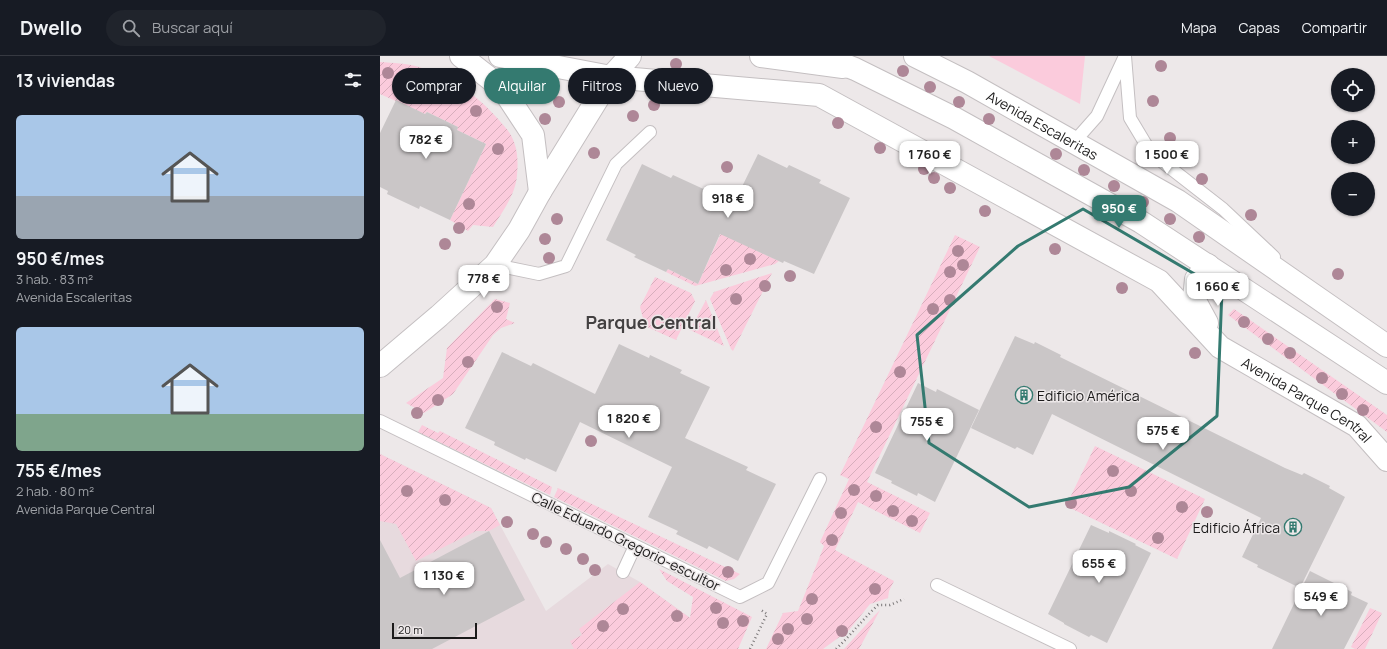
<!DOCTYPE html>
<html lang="es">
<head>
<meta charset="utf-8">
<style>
	body { margin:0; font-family:Manrope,sans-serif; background:#20242c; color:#f1f3f6; height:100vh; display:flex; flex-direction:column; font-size:15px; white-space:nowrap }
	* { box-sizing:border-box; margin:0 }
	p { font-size:13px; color:#9ea1a6 }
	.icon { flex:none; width:22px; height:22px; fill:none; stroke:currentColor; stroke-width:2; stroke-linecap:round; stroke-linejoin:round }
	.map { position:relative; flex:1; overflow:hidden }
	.side { display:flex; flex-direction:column; background:#171b24; width:380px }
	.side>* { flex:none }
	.banner { position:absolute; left:12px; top:12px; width:380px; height:36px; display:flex; gap:8px }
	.controls { position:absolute; left:951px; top:12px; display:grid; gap:8px }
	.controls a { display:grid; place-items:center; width:44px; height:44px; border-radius:50%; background:#171b24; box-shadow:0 1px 3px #0004; font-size:20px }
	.scale { position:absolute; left:12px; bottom:10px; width:85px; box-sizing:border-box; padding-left:4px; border:2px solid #1b1a1a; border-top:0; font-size:11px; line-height:14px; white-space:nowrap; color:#1b1a1a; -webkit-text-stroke:3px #ede8e9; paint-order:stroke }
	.price { position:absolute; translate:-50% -34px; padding:0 9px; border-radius:8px; background:#fff; color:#222; font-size:13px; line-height:26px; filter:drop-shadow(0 1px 2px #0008) }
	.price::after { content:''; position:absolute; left:50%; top:24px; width:12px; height:9px; margin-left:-6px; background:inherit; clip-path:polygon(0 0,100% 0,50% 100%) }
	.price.current { background:#347a70; color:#fff }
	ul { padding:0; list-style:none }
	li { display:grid; align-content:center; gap:8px; height:212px; padding:0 16px }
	li span { display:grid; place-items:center; height:124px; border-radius:6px; color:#555 }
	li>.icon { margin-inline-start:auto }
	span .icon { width:72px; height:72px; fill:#fffc; stroke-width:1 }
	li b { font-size:17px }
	h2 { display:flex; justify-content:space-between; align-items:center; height:48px; padding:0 16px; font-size:17px }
	.tag { padding:0 14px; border-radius:18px; background:#171b24; box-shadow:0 1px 3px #0004; font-size:14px; line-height:36px }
	.tag.current { background:#347a70; color:#fff }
	header { display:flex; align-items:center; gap:24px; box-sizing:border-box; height:56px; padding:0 20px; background:#171b24; border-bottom:1px solid #363941 }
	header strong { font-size:19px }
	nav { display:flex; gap:22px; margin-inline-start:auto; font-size:14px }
	.search { width:280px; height:36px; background:#20242c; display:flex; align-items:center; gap:10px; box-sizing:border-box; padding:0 14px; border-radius:22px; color:#9ea1a6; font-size:15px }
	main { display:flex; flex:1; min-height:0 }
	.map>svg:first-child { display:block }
	.built { fill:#e7dade }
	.grass { fill:#fbcbdc }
	.garden { fill:url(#garden-furrows) }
	.building { fill:#cac6c7 }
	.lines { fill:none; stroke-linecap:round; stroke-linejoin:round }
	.service-casing { stroke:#c4bfc1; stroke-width:14 }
	.minor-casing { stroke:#c4bfc1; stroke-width:24 }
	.tertiary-casing { stroke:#c4bfc1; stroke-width:24 }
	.path { stroke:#7b7879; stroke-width:2.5; stroke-dasharray:1 3; stroke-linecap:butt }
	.service { stroke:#fff; stroke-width:12 }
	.minor { stroke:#fff; stroke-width:22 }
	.tertiary { stroke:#fff; stroke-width:22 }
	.tree { fill:#ae8797 }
	.marked { fill:none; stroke:#347a70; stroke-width:3; stroke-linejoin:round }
	.labels { text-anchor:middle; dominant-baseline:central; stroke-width:3; stroke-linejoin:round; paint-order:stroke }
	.street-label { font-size:14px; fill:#1b1a1a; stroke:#ede8e9 }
	.poi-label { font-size:14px; fill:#1b1a1a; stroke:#ede8e9; text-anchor:start }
	.district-label { font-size:18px; font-weight:bold; fill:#434041; stroke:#ede8e9 }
</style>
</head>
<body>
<header>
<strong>Dwello</strong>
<div class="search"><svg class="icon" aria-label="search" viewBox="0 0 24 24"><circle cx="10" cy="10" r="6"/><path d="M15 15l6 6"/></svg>Buscar aquí</div>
<nav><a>Mapa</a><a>Capas</a><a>Compartir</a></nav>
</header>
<main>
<section class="side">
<h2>13 viviendas<svg class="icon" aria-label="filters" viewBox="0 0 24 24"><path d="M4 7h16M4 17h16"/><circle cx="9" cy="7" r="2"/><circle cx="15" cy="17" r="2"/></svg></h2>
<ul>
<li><span style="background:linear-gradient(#a9c7e8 65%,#9aa5b1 0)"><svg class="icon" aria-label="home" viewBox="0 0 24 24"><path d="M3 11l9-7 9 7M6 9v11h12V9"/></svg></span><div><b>950 €/mes</b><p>3 hab. · 83 m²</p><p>Avenida Escaleritas</p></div></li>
<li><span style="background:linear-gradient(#a9c7e8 70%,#7fa58c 0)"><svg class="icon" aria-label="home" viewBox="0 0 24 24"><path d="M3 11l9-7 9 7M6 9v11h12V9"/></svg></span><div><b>755 €/mes</b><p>2 hab. · 80 m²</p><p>Avenida Parque Central</p></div></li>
</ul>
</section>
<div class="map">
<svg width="1007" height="593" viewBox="0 0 1007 593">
	<defs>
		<pattern id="garden-furrows" width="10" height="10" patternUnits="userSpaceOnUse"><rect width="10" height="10" fill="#fbcbdc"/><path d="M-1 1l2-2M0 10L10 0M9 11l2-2" fill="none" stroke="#d7aebc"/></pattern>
	</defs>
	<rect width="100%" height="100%" fill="#ede8e9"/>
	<!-- built -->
	<path class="built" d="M0,398l111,54 55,103 62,-47 32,18 94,67h-354z"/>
	<!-- grass -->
	<path class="grass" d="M609,0h96l-5,48z"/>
	<!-- garden -->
	<path class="garden" d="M0,6c13,1 27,1 39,5 33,10 57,27 80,53 6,7 12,13 15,22 4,10 4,23 3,33 -1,19 -15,37 -24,52l-20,-2 -5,6 -18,-11 36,-76 -29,-14 1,-3 -31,-15 -2,2 -45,-20z
		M342,175l29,17 28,13 -4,3 -80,22 -29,-14 2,-3 30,15z
		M575,179l25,12 -113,235 63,31 -10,20 -62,-31 -23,48 59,31 -5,10 -1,7 -18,6 -21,26 -26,19h-57l17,-36 15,-2 26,-65 -4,-4 29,-63 -9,-4z
		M392,217l-39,78 -2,-2 -21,-50 4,-7z
		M275,221l36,16 4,8 -19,39 -31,-14 -5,-19z
		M115,243l15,4 -4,16 9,4 -14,5 -8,7 -40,59 -29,19 -18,-10 37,-25 4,-30z
		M326,244l18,46 -34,-16z
		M854,253l153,106v17l-159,-117z
		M42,369l16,8 2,-2 112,56 -2,8 -132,-63z
		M715,390l110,53 -28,60 -111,-53z
		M0,398l111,54 9,17 -11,6h-13l-60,30 -20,-37 -16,-3z
		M178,432l182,86 -6,5 -8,2 -172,-84z
		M279,513l93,48 -14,32h-164l-4,-8 12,-6 -3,-6 61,-47 50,36 3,-21 -26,-16z
		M990,552l12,5 -17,36h-10l-4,-2z
		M500,554l-21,39h-15l31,-34z"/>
	<!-- building -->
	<path class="building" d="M16,44l29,14 2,-2 31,15 -1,3 29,14 -36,76 -30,-14 -1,3 -32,-15 1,-3 -8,-4v-54z
		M378,98l29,14 2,-3 32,15 -2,3 31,15 -36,76 -30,-13 -1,2 -63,-29 -22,50 -30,-15 -2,3 -32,-15 2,-2 -30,-15 36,-76 29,14 2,-3 61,28z
		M635,280l19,8 1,-2 26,13 -1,2 225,111 17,7 2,-2 26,13 -1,2 16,9 -45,91 -43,-21 1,-2 -16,-8 19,-39 -209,-104 -19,41 -16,-8 -2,2 -44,-21z
		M239,288l30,14 1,-3 32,15 -2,3 30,14 -25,51 63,29 -2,3 30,14 -38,77 -29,-15 -2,3 -31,-15 2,-3 -30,-14 24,-50 -92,-45 -24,50 -30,-14 -1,2 -31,-15 1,-3 -30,-14 37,-76 29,14 2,-3 62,31z
		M538,327l18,9 1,-3 42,21 -44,92 -17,-9 -1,3 -26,-13 1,-2 -17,-8z
		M711,469l18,8v-2l27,13 -1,1 16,8 -44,90 -16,-8 -2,2 -25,-13v-1l-16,-9z
		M109,475l36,69 -93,49h-52v-109l20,38z
		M930,515l42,21 -1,3 17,8 -24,46h-72z"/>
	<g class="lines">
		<defs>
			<path id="service" d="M694,86l23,-26 28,-60 5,62 21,35 72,56 51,48
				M115,209l44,9 27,-8 50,-102 34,-32
				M0,365l360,176 28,-14 52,-104
				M243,516l12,-26
				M557,529l133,64"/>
			<g id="minor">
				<path d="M81,0l41,32 31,47 7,57"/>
				<path id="s1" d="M120,0l111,21 208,18 340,186 61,66 137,79 30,34"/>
				<path d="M381,0l82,11"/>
				<path d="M827,267l-13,-24 2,-20 12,-14"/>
				<path d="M0,310l59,-50 56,-51 24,-35 21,-38 71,-115 19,-21"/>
			</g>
			<g id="tertiary">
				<path d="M442,0l33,13 99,49 187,104 246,161"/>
				<path id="s2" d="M535,0l52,26 211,119 209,145"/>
			</g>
		</defs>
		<!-- service casing -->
		<use href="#service" class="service-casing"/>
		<!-- minor casing -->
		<use href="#minor" class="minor-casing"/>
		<!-- tertiary casing -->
		<use href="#tertiary" class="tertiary-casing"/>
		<!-- path -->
		<path class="path" d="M370,593l17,-35 -6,-4
			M456,593c15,-14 27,-30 42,-44h12l14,-6"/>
		<!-- service -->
		<use href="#service" class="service"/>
		<!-- minor -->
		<use href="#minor" class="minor"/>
		<!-- tertiary -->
		<use href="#tertiary" class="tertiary"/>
	</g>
	<!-- trees -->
	<g class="tree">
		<circle cx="296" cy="8" r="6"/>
		<circle cx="781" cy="10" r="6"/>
		<circle cx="523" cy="15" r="6"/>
		<circle cx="8" cy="17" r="6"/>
		<circle cx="550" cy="31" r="6"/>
		<circle cx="144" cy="37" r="6"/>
		<circle cx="773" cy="45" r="6"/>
		<circle cx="179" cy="46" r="6"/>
		<circle cx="579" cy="46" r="6"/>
		<circle cx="274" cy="49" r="6"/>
		<circle cx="96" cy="55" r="6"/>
		<circle cx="253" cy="60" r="6"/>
		<circle cx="165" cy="63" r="6"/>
		<circle cx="609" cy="63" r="6"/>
		<circle cx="458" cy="67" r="6"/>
		<circle cx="790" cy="82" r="6"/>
		<circle cx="500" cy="92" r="6"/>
		<circle cx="118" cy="93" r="6"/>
		<circle cx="214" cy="97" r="6"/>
		<circle cx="676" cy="98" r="6"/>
		<circle cx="347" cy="111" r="6"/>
		<circle cx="544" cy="113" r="6"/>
		<circle cx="704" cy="114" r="6"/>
		<circle cx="554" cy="122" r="6"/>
		<circle cx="822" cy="123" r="6"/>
		<circle cx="734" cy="130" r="6"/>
		<circle cx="570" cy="132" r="6"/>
		<circle cx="763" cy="146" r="6"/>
		<circle cx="89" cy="148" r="6"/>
		<circle cx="605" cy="155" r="6"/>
		<circle cx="871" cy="159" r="6"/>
		<circle cx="177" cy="163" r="6"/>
		<circle cx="790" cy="163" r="6"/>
		<circle cx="79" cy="172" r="6"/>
		<circle cx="819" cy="181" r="6"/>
		<circle cx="165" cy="183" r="6"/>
		<circle cx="65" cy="188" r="6"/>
		<circle cx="675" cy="193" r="6"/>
		<circle cx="578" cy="195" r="6"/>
		<circle cx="169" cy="202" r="6"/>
		<circle cx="370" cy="203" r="6"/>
		<circle cx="583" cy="209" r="6"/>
		<circle cx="346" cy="214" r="6"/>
		<circle cx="570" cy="216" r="6"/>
		<circle cx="958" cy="218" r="6"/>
		<circle cx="410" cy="220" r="6"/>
		<circle cx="385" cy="230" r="6"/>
		<circle cx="742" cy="232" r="6"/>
		<circle cx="356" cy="243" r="6"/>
		<circle cx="570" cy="244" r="6"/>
		<circle cx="117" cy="251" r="6"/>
		<circle cx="553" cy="253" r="6"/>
		<circle cx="864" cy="266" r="6"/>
		<circle cx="888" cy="283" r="6"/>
		<circle cx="815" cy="297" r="6"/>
		<circle cx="910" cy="297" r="6"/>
		<circle cx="88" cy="306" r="6"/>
		<circle cx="520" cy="316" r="6"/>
		<circle cx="942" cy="322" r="6"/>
		<circle cx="962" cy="338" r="6"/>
		<circle cx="58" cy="344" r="6"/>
		<circle cx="983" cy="354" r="6"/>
		<circle cx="37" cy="357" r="6"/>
		<circle cx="496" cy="371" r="6"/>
		<circle cx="211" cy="385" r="6"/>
		<circle cx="733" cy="415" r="6"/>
		<circle cx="474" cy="434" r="6"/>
		<circle cx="27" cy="435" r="6"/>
		<circle cx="751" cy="435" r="6"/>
		<circle cx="496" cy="440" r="6"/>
		<circle cx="65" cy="444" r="6"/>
		<circle cx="691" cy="447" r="6"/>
		<circle cx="802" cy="451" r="6"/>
		<circle cx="513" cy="455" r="6"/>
		<circle cx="827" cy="456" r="6"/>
		<circle cx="461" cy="457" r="6"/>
		<circle cx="532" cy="465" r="6"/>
		<circle cx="127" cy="466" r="6"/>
		<circle cx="153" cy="478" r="6"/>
		<circle cx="778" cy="482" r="6"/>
		<circle cx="452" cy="484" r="6"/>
		<circle cx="166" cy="486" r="6"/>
		<circle cx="186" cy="493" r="6"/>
		<circle cx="203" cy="503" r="6"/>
		<circle cx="215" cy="514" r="6"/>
		<circle cx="348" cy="516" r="6"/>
		<circle cx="495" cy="533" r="6"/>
		<circle cx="432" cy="543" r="6"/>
		<circle cx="336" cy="552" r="6"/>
		<circle cx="243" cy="553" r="6"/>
		<circle cx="297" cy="560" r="6"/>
		<circle cx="427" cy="563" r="6"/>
		<circle cx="363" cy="565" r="6"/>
		<circle cx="343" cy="567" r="6"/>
		<circle cx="223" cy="570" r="6"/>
		<circle cx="408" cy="573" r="6"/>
		<circle cx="462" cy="575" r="6"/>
		<circle cx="398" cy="583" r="6"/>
	</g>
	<!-- marked area -->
	<path class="marked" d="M703,153l139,81 -5,126 -88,71 -100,20 -100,-64 -12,-108 101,-89z"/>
	<!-- icons -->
	<defs>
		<symbol id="building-ring" viewBox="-11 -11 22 22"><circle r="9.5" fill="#ede8e9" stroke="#347a70" stroke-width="1.5"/><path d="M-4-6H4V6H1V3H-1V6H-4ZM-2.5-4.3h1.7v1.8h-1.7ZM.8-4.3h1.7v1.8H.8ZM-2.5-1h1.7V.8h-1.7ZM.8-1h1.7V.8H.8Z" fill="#347a70"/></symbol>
	</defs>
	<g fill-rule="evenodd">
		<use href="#building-ring" x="634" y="329" width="20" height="20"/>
		<use href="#building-ring" x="903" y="461" width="20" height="20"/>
	</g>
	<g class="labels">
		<!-- street labels -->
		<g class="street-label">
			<text stroke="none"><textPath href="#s2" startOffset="145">Avenida Escaleritas</textPath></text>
			<text stroke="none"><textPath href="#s1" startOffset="901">Avenida Parque Central</textPath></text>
			<text transform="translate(246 485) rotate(26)">Calle Eduardo Gregorio-escultor</text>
		</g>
		<!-- poi labels -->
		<g class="poi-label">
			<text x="657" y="339">Edificio América</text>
			<text x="900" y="471" text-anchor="end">Edificio África</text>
		</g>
		<!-- district labels -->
		<g class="district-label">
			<text x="271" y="266">Parque Central</text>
		</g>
	</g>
</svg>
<div class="controls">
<a><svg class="icon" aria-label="locate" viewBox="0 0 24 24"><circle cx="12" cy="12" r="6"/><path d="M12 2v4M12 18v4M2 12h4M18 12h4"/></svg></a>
<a>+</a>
<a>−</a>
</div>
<div class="scale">20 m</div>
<b class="price" style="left:46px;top:104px">782 €</b>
<b class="price" style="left:550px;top:119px">1 760 €</b>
<b class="price" style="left:787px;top:119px">1 500 €</b>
<b class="price" style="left:348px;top:163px">918 €</b>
<b class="price current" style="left:739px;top:173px">950 €</b>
<b class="price" style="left:104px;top:243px">778 €</b>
<b class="price" style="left:838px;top:251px">1 660 €</b>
<b class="price" style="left:249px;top:383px">1 820 €</b>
<b class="price" style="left:547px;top:386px">755 €</b>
<b class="price" style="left:783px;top:395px">575 €</b>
<b class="price" style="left:719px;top:528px">655 €</b>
<b class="price" style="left:64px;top:540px">1 130 €</b>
<b class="price" style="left:941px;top:561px">549 €</b>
<div class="banner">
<a class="tag">Comprar</a>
<a class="tag current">Alquilar</a>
<a class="tag">Filtros</a>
<a class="tag">Nuevo</a>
</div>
</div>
</main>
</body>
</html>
